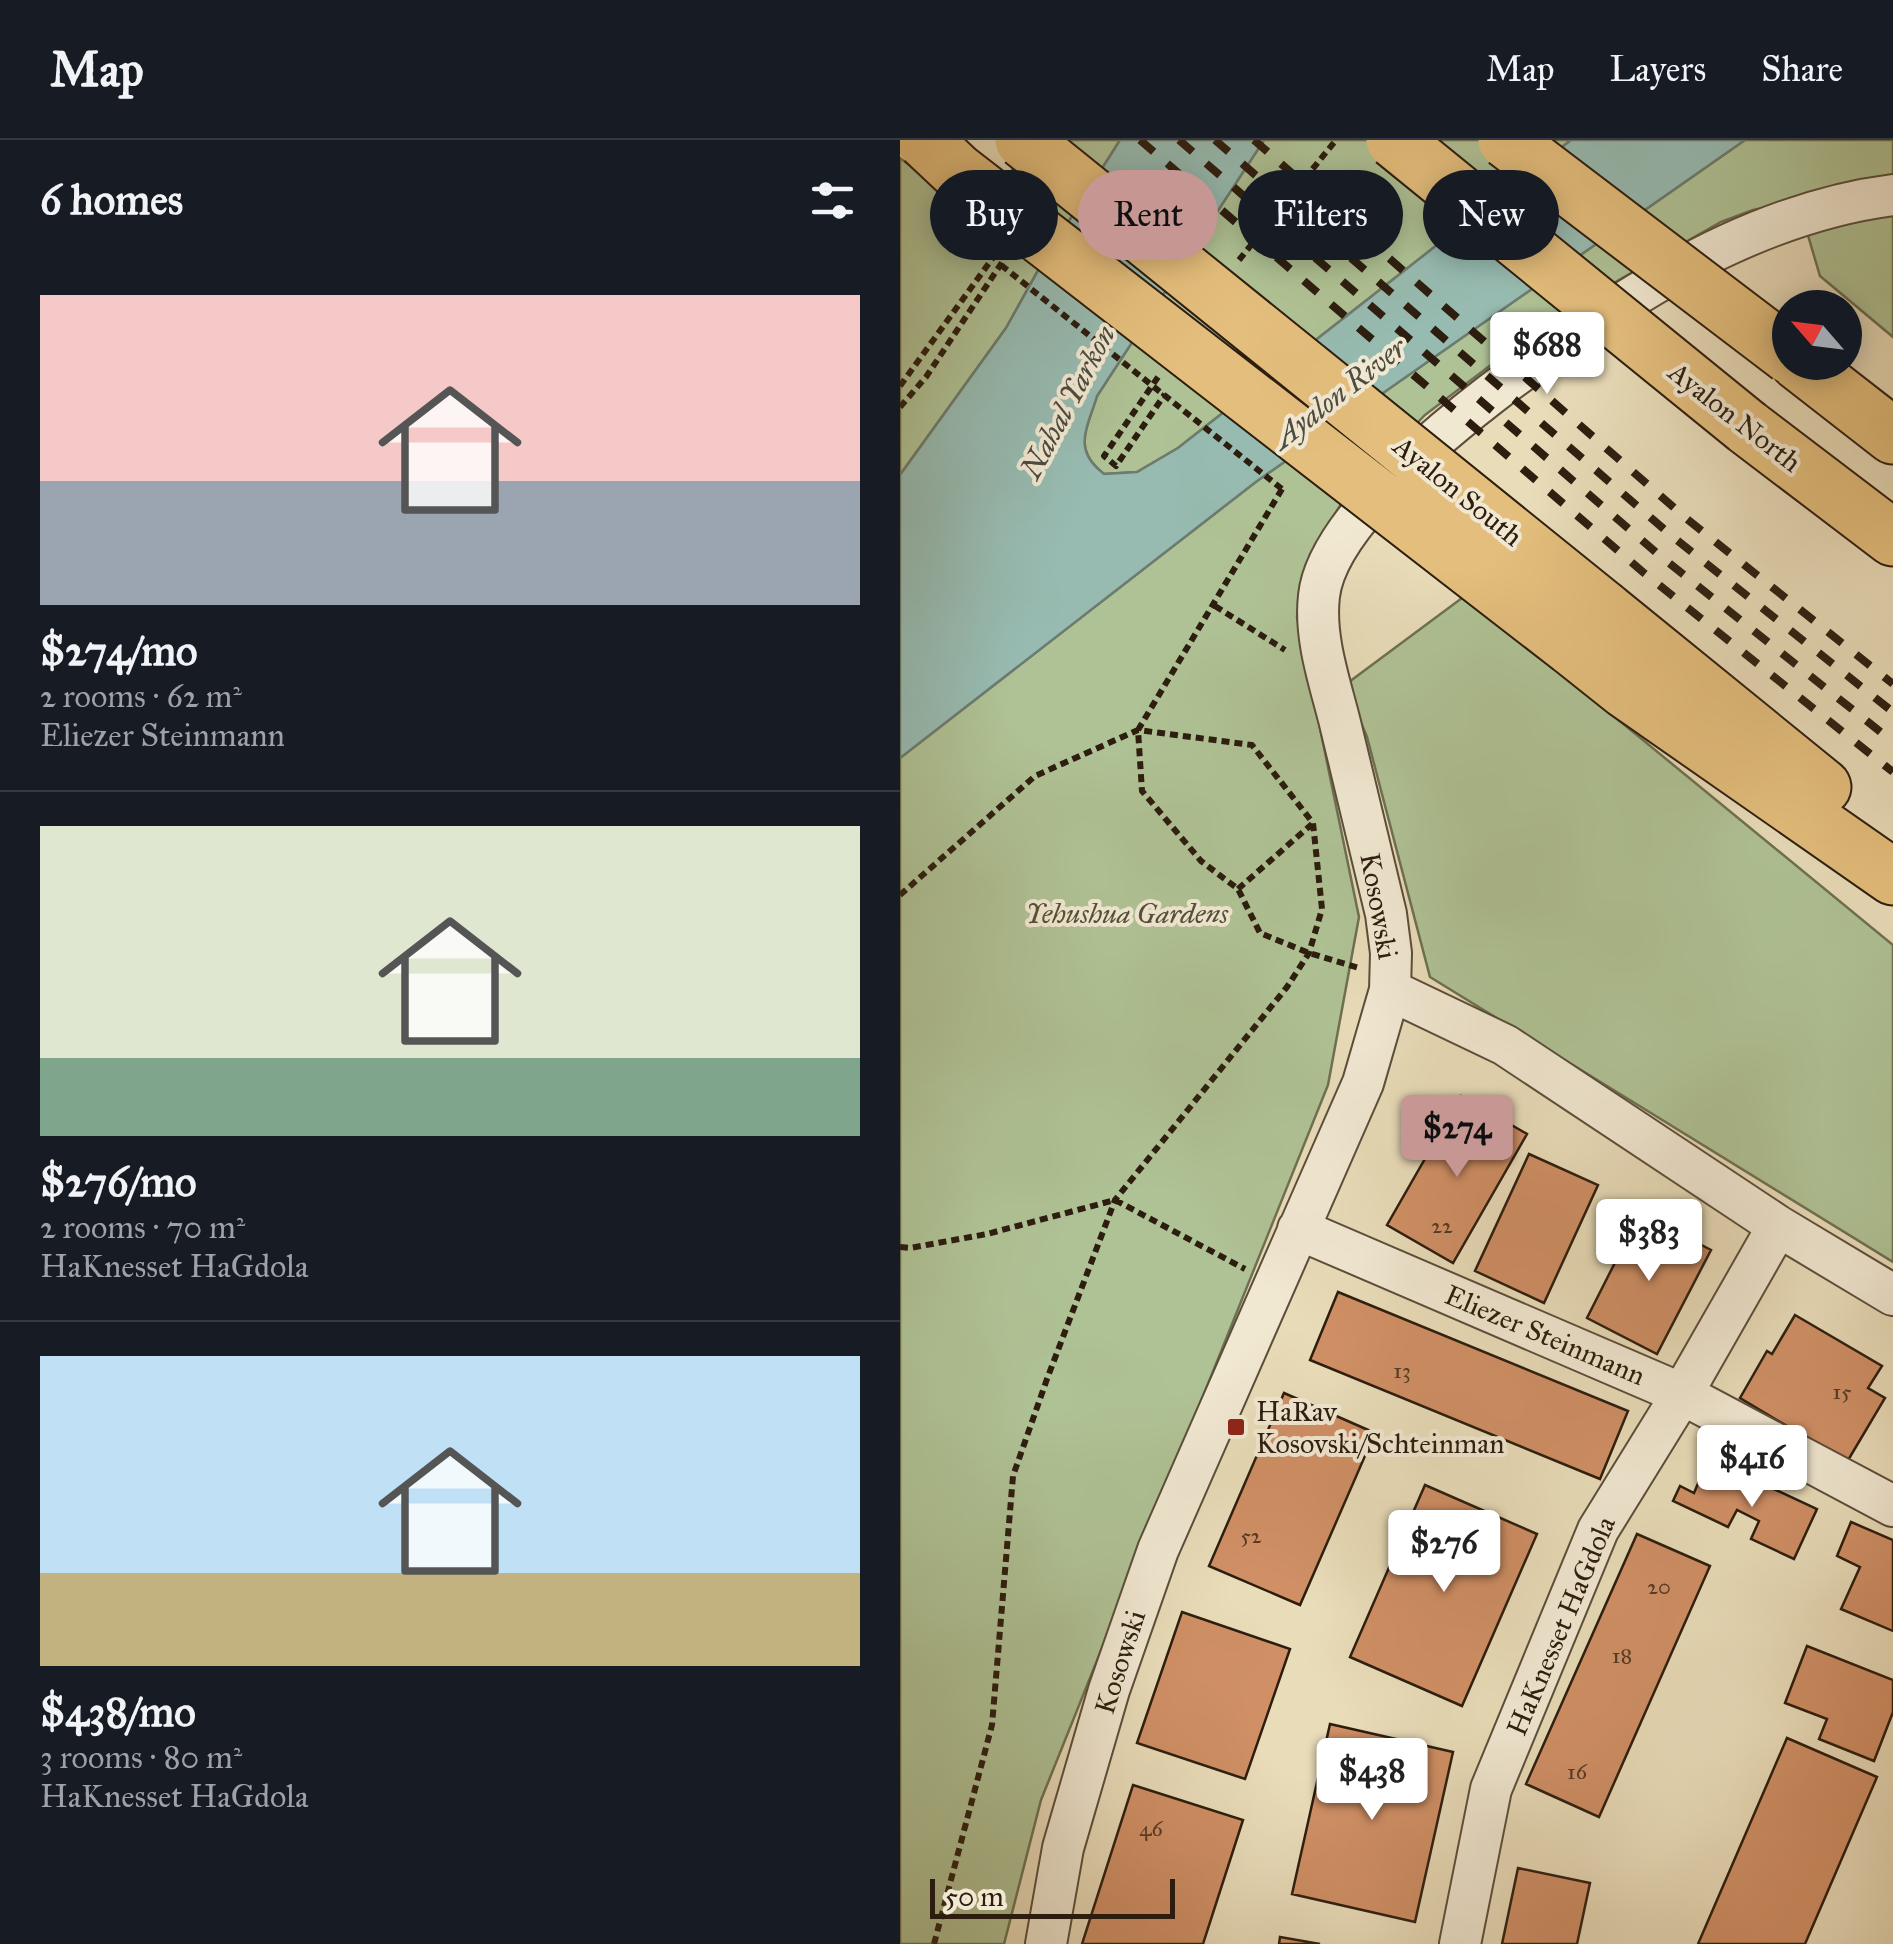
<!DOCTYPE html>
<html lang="en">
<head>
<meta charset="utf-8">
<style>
	body { margin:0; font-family:"IM FELL Great Primer",serif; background:#242831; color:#f1f3f6; height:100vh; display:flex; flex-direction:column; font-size:38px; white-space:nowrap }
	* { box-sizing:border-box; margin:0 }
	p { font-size:32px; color:#9ea1a6 }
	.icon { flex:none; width:55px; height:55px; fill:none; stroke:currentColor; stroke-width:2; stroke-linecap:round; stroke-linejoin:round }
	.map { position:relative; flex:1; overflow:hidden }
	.sheet { display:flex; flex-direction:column; background:#171b24; width:900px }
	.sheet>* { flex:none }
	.guide { position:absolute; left:30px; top:30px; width:812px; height:90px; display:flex; gap:20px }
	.needle { width:65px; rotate:298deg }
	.tools { position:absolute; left:872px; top:150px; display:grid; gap:20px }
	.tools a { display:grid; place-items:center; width:90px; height:90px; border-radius:50%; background:#171b24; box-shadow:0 5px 25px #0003; font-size:50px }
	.scale { position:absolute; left:30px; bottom:25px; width:245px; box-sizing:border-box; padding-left:10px; border:5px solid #2c1d0f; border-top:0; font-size:28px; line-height:35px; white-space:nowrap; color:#2c1d0f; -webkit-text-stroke:8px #f1e8d2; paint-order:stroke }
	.price { position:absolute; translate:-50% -85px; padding:0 22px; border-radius:10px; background:#fff; color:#222; font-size:32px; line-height:65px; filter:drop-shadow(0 2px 5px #0008) }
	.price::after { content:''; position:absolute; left:50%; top:60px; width:30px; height:22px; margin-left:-15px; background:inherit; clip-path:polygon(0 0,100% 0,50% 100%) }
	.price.active { background:#c59692; color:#111 }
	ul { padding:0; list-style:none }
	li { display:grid; align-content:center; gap:20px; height:530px; padding:0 40px }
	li+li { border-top:2px solid #363941 }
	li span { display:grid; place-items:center; height:310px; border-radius:0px; color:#555 }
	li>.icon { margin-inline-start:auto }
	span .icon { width:180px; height:180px; fill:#fffc; stroke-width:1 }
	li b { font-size:42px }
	h2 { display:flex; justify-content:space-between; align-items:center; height:120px; padding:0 40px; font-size:42px }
	.chip { padding:0 35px; border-radius:45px; background:#171b24; box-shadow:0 5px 25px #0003; font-size:35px; line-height:90px }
	.chip.active { background:#c59692; color:#111 }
	header { display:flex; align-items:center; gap:60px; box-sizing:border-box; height:140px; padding:0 50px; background:#171b24; border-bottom:2px solid #363941 }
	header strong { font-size:48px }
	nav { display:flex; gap:55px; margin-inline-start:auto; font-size:35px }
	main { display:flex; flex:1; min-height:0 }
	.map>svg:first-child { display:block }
	.green { fill:#afc295; stroke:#6e7052; stroke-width:2.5 }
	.water { fill:#97bbb1; stroke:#6c7c70; stroke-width:2.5 }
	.building { fill:#d08f65; stroke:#2c1d0f; stroke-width:2.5 }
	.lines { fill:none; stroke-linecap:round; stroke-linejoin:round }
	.minor-casing { stroke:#5b4d3a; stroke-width:44 }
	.highway-casing { stroke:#2c1d0f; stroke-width:59 }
	.path { stroke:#2c1d0f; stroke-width:6; stroke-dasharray:8 5; stroke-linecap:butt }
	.minor { stroke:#f1e8d2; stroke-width:40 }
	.highway { stroke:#e4be7c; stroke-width:55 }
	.rail { stroke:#2c1d0f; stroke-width:8; stroke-dasharray:18 18; stroke-linecap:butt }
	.highway-bridge-casing { stroke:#2c1d0f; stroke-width:59; stroke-linecap:butt }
	.path-bridge { stroke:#2c1d0f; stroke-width:6; stroke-dasharray:8 5; stroke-linecap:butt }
	.highway-bridge { stroke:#e4be7c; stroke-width:55 }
	.poi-dot { fill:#8f2418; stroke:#f1e8d2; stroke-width:4 }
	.labels { text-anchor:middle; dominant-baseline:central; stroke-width:8; stroke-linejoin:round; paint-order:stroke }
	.number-label { font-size:22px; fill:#553a24 }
	.street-label { font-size:28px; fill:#2c1d0f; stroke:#f1e8d2 }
	.park-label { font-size:28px; font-style:italic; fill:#534f37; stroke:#f1e8d2 }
	.poi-label { font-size:28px; fill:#2c1d0f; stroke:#f1e8d2; text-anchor:start }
	.water-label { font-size:30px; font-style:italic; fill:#4c4c40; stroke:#f1e8d2 }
</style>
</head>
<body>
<header>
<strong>Map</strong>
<nav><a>Map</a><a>Layers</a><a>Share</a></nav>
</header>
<main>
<section class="sheet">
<h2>6 homes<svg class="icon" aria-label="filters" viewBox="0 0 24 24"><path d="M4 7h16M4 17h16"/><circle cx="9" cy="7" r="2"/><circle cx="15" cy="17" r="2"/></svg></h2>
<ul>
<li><span style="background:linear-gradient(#f6c9c9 60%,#9aa5b1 0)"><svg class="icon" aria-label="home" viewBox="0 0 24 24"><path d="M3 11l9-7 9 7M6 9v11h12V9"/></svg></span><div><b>$274/mo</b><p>2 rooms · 62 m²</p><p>Eliezer Steinmann</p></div></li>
<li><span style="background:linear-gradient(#dfe7d0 75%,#7fa58c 0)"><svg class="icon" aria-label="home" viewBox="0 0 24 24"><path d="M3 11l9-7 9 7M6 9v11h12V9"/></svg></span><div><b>$276/mo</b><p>2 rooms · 70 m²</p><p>HaKnesset HaGdola</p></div></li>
<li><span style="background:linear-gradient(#bfe0f5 70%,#c2b280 0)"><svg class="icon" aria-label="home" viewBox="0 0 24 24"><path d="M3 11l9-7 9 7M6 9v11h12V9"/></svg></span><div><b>$438/mo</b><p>3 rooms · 80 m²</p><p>HaKnesset HaGdola</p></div></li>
</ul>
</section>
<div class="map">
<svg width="993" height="1804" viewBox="0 0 993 1804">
	<rect width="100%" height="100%" fill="#e9dcb9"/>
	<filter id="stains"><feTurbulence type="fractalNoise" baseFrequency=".002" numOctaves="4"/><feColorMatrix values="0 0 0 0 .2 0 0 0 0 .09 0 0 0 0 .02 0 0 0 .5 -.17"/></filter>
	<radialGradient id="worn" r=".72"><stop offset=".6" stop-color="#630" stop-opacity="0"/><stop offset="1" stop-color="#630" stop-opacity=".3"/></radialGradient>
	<!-- green -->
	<path class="green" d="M128,0h92l-80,127 -34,61 -106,147v-317l84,65z
		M364,0h307l-393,308 -41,24 -33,2c-32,-25 -17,-45 -7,-78z
		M845,0h148v41l-140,29 -32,12 -167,95 -129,98 -82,86 -23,37 -18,40 -5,39 62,300 -31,168 -287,715 -37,144h-104v-1186l357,-277z
		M993,73v124l-73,-61 -13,-44z
		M566,455l427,350v317l-463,-285 -63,-240 -22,-52z"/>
	<!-- water -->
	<path class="water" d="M220,0h144l-167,256c-10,33 -25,54 7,78l33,-2 41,-24 393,-308h174l-488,341 -357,277v-283l106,-147 34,-61z"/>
	<!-- building -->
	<path class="building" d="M561,956l66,38 -74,129 -66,-38z
		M629,1014l69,31 -54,118 -69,-32z
		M740,1073l71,37 -54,104 -70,-36z
		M438,1152l290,119 -28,68 -290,-119z
		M895,1175l87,51 -14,22 17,10 -38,64 -107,-64 27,-47 5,3z
		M384,1253l91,40 -75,172 -91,-39z
		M831,1329l86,40 -23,50 -43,-20 8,-18 -22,-11 -9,17 -55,-26 7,-15 14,7 8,-19 22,10z
		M525,1345l112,49 -75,172 -112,-49z
		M951,1382l42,18v91l-52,-22 19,-42 -23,-11z
		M737,1394l73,32 -111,251 -73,-33z
		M282,1472l108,37 -45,130 -108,-36z
		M907,1506l86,34v32l-19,49 -55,-22 8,-20 -42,-16z
		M430,1584l123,28 -38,170 -123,-28z
		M887,1598l90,39 -72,167h-107z
		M233,1645l110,35 -40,124h-121z
		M618,1728l72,15 -13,61h-75z
		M380,1797l40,7h-41z"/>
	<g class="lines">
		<defs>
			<path id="minor" d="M490,850l115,55 273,181 115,69
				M398,1089l384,165 211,112
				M146,1804l17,-96 46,-158 49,-140 205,-467 27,-93 1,-37 -5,-39c-16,-64 -31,-128 -46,-191 -10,-40 -26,-85 -21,-127 12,-114 307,-305 408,-351 52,-24 110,-43 166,-50
				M560,1804l31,-155 107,-259 84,-136 96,-168"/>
			<path id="highway" d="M898,222l95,74
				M847,287l146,111
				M704,469l219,178
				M671,507l54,43 268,187"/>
		</defs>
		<!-- minor casing -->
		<use href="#minor" class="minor-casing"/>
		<!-- highway casing -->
		<use href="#highway" class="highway-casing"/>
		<!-- path -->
		<path class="path" d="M339,120l97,-120
			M258,237l-54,79 12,10 49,-72
			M0,246l97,-134
			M0,267l26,-30 77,-116
			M382,349l-144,241 4,61 59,70 37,28 22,44 49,20 50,15
			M315,466l70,44
			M338,749l74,-65
			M0,755l135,-119 103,-46 114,15 61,78 9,86 -13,44 -22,34 -172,213 -68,179 -34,97 -21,249 -58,219
			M0,1107l10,1 77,-14 128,-34 130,69"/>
		<!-- minor -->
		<use href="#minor" class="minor"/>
		<!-- highway -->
		<use href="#highway" class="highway"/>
		<!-- rail -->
		<path class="rail" d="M240,0l504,433 249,199
			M279,0l480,415 234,187
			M315,0l458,397 220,175
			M354,0l433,379 206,165"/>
		<defs>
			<path id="highway-bridge" d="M24,0l33,31 614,476
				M123,0l581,469
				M494,0l353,287
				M606,0l284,216"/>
		</defs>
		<!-- highway-bridge casing -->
		<use href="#highway-bridge" class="highway-bridge-casing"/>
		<!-- path-bridge -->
		<path class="path-bridge" d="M101,125l281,224"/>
		<!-- highway-bridge -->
		<use href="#highway-bridge" class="highway-bridge"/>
	</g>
	<!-- markers -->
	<rect class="poi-dot" x="326" y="1277" width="20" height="20" rx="5"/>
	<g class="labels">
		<!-- number labels -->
		<g class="number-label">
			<text x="542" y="1085">22</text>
			<text x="502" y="1230">13</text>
			<text x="942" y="1251">15</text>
			<text x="351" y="1395">52</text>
			<text x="759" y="1446">20</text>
			<text x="722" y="1515">18</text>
			<text x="677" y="1631">16</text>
			<text x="251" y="1688">46</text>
		</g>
		<!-- street labels -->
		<g class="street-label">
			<text transform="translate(835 277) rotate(38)">Ayalon North</text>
			<text transform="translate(558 351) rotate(39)">Ayalon South</text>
			<text transform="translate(479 766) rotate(80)">Kosowski</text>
			<text transform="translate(645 1195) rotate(23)">Eliezer Steinmann</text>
			<text transform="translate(661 1486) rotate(-67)">HaKnesset HaGdola</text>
			<text transform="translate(220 1522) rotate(-72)">Kosowski</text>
		</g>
		<!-- park labels -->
		<g class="park-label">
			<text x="227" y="773">Yehushua Gardens</text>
		</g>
		<!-- poi labels -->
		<g class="poi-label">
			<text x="356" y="1271">HaRav<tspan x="356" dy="32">Kosovski/Schteinman</tspan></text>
		</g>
		<!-- water labels -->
		<g class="water-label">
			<text transform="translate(439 253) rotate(-38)">Ayalon River</text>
			<text transform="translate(168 262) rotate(-62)">Nahal Yarkon</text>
		</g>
	</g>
	<rect width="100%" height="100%" filter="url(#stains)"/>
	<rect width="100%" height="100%" fill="url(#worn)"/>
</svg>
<div class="tools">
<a><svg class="needle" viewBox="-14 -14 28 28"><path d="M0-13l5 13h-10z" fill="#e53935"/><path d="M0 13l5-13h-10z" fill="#9ea1a6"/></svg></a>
</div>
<div class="scale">50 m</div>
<b class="price" style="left:647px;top:257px">$688</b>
<b class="price active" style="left:557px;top:1040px">$274</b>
<b class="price" style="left:749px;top:1144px">$383</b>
<b class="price" style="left:852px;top:1370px">$416</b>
<b class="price" style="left:544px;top:1455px">$276</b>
<b class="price" style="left:472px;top:1683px">$438</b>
<div class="guide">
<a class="chip">Buy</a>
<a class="chip active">Rent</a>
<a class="chip">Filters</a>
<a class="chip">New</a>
</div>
</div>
</main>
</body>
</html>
